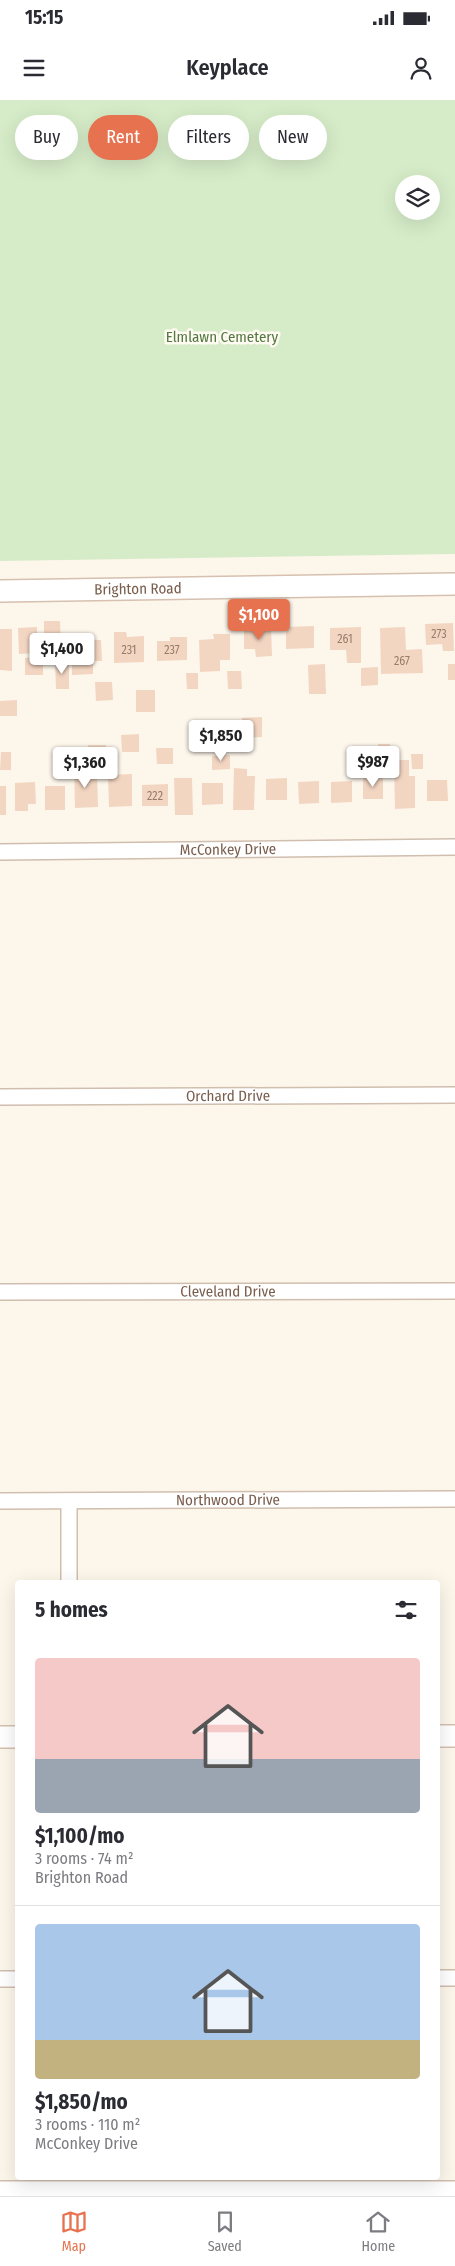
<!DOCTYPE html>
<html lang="en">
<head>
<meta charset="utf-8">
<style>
	body { margin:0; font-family:"Fira Sans Condensed",sans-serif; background:#f2f2f3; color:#2b2b33; height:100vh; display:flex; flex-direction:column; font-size:19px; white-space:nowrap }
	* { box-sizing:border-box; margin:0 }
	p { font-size:16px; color:#7c7c81 }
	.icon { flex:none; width:28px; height:28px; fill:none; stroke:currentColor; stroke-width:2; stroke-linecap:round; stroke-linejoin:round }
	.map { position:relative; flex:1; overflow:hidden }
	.side { position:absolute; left:15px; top:1480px; width:425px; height:600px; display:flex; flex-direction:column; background:#fff; border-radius:5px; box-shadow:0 5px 20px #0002 }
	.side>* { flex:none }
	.banner { position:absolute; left:15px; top:15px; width:425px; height:45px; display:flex; gap:10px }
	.tools { position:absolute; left:395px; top:75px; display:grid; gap:10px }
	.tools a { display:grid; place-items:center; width:45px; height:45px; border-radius:50%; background:#fff; box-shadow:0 5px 20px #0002; font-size:25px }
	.price { position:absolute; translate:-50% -42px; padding:0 11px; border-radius:5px; background:#fff; color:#222; font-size:16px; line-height:32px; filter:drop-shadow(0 1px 2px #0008) }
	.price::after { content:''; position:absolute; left:50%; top:30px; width:15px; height:11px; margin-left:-8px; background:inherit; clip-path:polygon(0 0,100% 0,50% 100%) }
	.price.active { background:#e77250; color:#fff }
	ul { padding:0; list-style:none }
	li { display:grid; align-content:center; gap:10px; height:265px; padding:0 20px }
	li+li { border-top:1px solid #e1e1e2 }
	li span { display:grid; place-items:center; height:155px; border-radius:5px; color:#555 }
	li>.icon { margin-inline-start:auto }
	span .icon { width:90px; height:90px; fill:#fffc; stroke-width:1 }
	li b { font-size:21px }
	h2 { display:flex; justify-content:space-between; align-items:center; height:60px; padding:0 20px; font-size:21px }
	.chip { padding:0 18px; border-radius:22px; background:#fff; box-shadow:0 5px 20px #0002; font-size:18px; line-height:45px }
	.chip.active { background:#e77250; color:#fff }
	.status { display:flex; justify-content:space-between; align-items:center; height:35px; padding:0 25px; background:#fff; direction:ltr }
	.status svg { height:14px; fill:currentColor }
	header { display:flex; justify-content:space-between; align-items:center; height:65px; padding:0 20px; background:#fff; font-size:22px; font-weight:600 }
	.menu { display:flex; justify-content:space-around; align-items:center; height:70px; border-top:1px solid #e1e1e2; background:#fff; font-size:14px; color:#7c7c81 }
	.menu a { display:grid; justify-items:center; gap:2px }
	.menu .active { color:#e77250 }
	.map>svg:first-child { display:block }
	.green { fill:#d6ecc8; fill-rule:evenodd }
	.building { fill:#f3d6c2 }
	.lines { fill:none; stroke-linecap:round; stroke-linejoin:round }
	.street-casing { stroke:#d0beaf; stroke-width:18 }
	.secondary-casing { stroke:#d6c0af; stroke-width:24 }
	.street { stroke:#fff; stroke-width:15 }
	.secondary { stroke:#fff; stroke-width:21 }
	.labels { text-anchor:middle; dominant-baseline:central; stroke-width:5; stroke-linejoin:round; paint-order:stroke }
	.number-label { font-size:12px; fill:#987b6a }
	.park-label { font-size:15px; fill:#527941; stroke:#fffaf2 }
	.street-label { font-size:15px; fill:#795d4d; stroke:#fffaf2 }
</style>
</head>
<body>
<div class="status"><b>15:15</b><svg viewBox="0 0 49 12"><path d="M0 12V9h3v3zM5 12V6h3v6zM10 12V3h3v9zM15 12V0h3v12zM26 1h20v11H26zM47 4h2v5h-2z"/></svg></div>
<header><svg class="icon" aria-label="menu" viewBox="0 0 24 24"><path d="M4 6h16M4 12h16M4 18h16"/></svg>Keyplace<svg class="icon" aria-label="person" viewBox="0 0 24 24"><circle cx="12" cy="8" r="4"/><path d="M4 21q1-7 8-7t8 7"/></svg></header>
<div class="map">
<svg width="455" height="2096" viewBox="0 0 455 2096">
	<rect width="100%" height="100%" fill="#fdf6eb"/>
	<!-- green -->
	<path class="green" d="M0,0h455v454l-455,7zM404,84h27v27h-27z"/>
	<!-- building -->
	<path class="building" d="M44,521h16l1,26h-17z
		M453,523l1,28h-11l-1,-7 -16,1 -1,-21z
		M314,526v22l-28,1v-22z
		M37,527v26l-18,1 -1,-26z
		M244,527h27l1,29 -16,1 -1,-8h-11z
		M361,527v36h-14l-1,-13h-16v-22z
		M405,527l1,23 16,-1 1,24 -42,1 -1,-46z
		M0,529h12v42l-12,-1z
		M114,532h12l1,5 17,-1v26l-30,1z
		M213,534h17v26h-10v11l-20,1 -1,-32 15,-1z
		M170,537h17v23l-30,1v-20h13z
		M72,540h29l1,21h-9v13l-21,1z
		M43,557v18h-18v-17z
		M69,561v28h-13l-1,-27z
		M325,564l1,30h-17l-1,-29z
		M448,564h7v16h-7z
		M378,567v18l-17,1v-18z
		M227,571h14l1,18h-14z
		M186,573h12v16h-11z
		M95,582h17l1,18 -17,1z
		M136,590h19v22h-19z
		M17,600v16h-17v-15z
		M262,617v20l-19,1 -1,-20z
		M139,634v18h-17l-1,-17z
		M378,644h12l1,16h-12z
		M88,645h18v18h-17z
		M156,648h17v16h-16z
		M1,652h10v18h-11z
		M411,654h12v15h-11z
		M230,655v14l-18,1v-14z
		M394,660h15v16h6v32l-20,1z
		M74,668h17v8l6,-1 1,32 -23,1z
		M234,668l13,1v7h8l-1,34h-21z
		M132,674v32l-23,1 -1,-32z
		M363,677h20v22h-20z
		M174,678h18l1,37h-18z
		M287,678v22h-21v-21z
		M427,680h20l1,21h-21z
		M319,681v22l-20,1 -1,-22z
		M352,681v21l-21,1v-21z
		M35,682l1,22h-8v7h-13v-28z
		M202,683h21v21l-21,1z
		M168,684v22h-26v-21z
		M0,686h6v29h-6z
		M45,686h20v24h-20z"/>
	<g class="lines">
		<defs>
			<g id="street">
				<path id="s1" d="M0,752l455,-5"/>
				<path id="s2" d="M0,997l455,-2"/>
				<path id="s3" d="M0,1192l455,-1"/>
				<path id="s4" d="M0,1401l455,-2"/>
				<path d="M69,1401v81"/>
				<path d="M438,1878h17"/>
				<path d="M0,1879h18"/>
				<path d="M0,2089h455"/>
			</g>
			<g id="secondary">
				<path id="s5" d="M0,491l455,-7"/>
				<path d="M438,1636h17"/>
				<path d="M0,1637h18"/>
			</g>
		</defs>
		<!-- street casing -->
		<use href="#street" class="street-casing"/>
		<!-- secondary casing -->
		<use href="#secondary" class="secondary-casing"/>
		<!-- street -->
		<use href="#street" class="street"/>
		<!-- secondary -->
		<use href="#secondary" class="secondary"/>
	</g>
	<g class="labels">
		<!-- number labels -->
		<g class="number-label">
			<text x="439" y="534">273</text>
			<text x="345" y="539">261</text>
			<text x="129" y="550">231</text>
			<text x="172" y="550">237</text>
			<text x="402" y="561">267</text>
			<text x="155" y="696">222</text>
		</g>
		<!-- park labels -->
		<g class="park-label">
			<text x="222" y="237">Elmlawn Cemetery</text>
		</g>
		<!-- street labels -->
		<g class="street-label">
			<text stroke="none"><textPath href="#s5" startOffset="138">Brighton Road</textPath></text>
			<text stroke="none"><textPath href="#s1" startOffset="228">McConkey Drive</textPath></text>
			<text stroke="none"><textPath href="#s2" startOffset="228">Orchard Drive</textPath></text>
			<text stroke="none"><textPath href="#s3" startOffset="228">Cleveland Drive</textPath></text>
			<text stroke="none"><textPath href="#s4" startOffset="228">Northwood Drive</textPath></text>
		</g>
	</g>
</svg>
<div class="tools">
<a><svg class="icon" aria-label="layers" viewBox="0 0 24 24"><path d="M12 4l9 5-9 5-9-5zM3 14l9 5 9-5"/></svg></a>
</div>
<b class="price active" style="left:259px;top:541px">$1,100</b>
<b class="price" style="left:62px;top:575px">$1,400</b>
<b class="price" style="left:221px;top:662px">$1,850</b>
<b class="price" style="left:373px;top:688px">$987</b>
<b class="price" style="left:85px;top:689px">$1,360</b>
<div class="banner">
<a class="chip">Buy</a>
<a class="chip active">Rent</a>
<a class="chip">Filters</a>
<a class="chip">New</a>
</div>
<section class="side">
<h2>5 homes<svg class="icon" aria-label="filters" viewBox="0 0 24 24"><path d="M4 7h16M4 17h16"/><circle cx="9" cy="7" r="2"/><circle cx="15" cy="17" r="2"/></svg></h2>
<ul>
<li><span style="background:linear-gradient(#f6c9c9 65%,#9aa5b1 0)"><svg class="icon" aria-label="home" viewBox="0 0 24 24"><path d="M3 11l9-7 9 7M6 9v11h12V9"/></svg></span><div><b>$1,100/mo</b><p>3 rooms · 74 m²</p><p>Brighton Road</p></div></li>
<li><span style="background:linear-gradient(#a9c7e8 75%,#c2b280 0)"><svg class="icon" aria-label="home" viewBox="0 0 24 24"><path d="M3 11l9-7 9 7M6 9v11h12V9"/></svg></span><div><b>$1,850/mo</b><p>3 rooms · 110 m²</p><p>McConkey Drive</p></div></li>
</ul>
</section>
</div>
<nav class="menu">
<a class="active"><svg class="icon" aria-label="map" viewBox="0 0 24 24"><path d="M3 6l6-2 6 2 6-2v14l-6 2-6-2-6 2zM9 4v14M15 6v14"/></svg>Map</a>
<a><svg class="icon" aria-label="saved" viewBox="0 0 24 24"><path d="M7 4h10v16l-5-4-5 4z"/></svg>Saved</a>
<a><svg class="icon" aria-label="home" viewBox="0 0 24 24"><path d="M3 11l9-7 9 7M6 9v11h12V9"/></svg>Home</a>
</nav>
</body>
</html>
